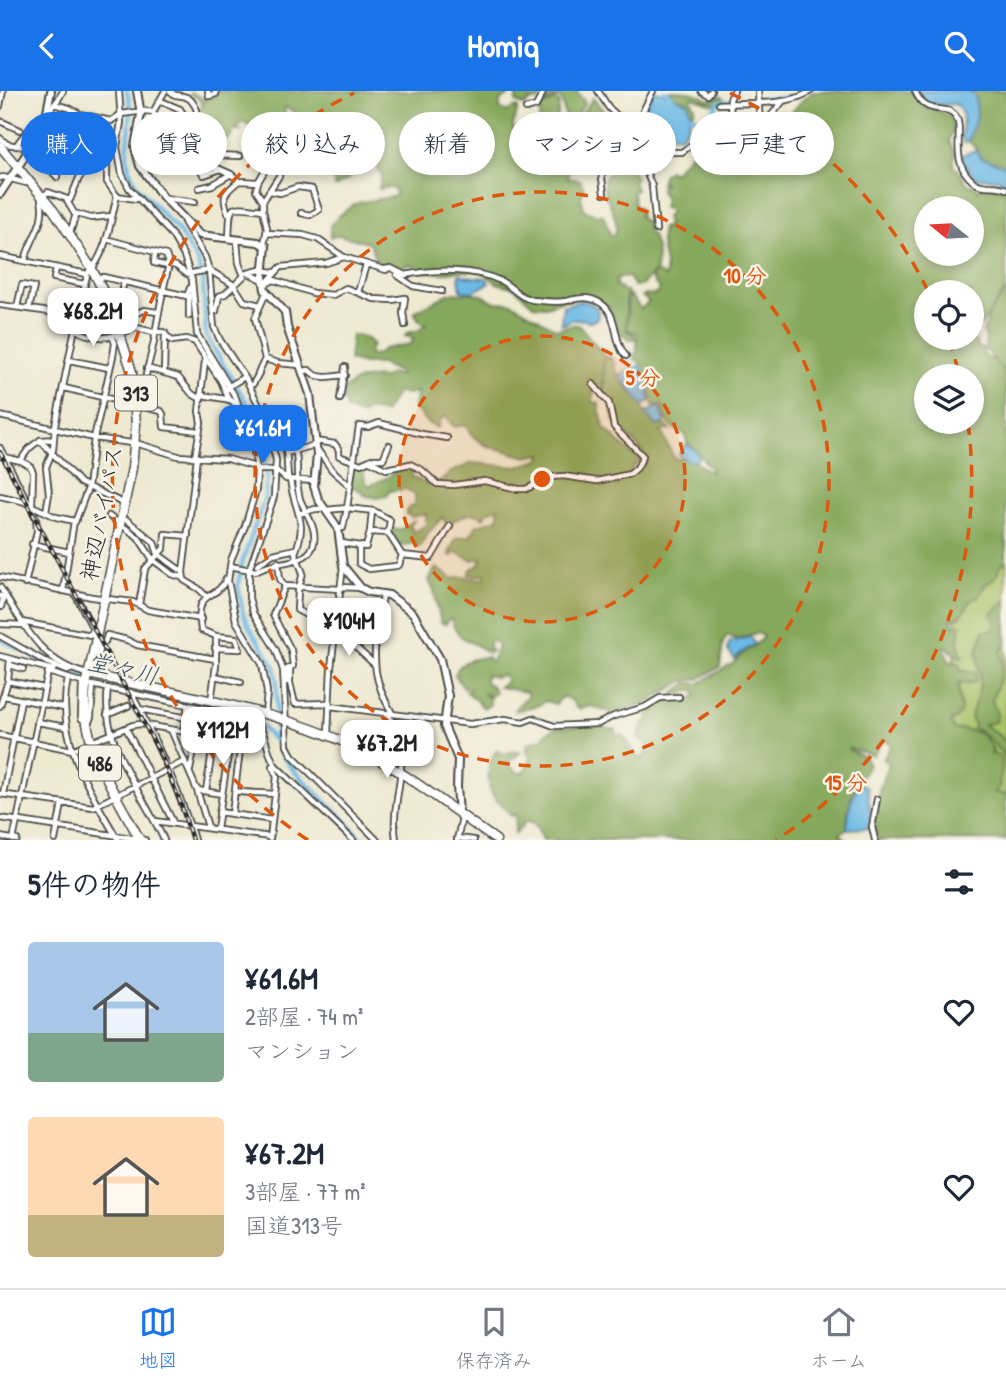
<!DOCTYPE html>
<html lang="ja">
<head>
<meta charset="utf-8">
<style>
	body { margin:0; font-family:"Patrick Hand","Klee One",sans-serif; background:#f6f6f7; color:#1f2937; height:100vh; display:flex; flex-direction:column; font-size:26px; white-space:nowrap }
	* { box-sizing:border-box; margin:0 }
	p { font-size:23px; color:#747a83 }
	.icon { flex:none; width:38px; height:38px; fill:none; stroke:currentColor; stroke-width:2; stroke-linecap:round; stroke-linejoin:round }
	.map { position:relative; height:749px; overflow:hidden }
	.side { display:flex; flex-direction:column; background:#fff; flex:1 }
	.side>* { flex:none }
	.guide { position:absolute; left:21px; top:21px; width:964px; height:63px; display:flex; gap:14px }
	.needle { width:46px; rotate:288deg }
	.controls { position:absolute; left:914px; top:105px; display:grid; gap:14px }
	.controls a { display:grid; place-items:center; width:70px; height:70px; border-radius:50%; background:#fff; box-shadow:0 4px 10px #0003; font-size:35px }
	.price { position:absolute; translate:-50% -60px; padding:0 16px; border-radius:14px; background:#fff; color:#222; font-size:23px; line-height:46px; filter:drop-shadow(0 2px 4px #0008) }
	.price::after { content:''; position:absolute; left:50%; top:42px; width:21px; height:16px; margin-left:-10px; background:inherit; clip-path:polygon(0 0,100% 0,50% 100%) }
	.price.active { background:#1a73e8; color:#fff }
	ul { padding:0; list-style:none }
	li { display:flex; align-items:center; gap:21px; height:175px; padding:0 28px }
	li span { display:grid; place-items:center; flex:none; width:196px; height:140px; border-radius:7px; color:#555 }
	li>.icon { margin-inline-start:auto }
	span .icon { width:84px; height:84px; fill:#fffc; stroke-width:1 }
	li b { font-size:30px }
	h2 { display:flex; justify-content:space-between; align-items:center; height:84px; padding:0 28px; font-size:30px }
	.pill { padding:0 24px; border-radius:32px; background:#fff; box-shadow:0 4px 10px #0003; font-size:24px; line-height:63px }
	.pill.active { background:#1a73e8; color:#fff }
	header { display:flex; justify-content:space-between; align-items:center; height:91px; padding:0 28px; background:#1a73e8; color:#fff; font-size:32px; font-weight:700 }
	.tab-bar { display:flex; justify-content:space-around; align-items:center; height:98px; border-top:2px solid #e0e1e3; background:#fff; font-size:19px; color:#747a83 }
	.tab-bar a { display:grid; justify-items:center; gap:4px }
	.tab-bar .active { color:#1a73e8 }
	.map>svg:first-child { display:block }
	.green { fill:#a8c268; stroke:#6a764a; stroke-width:2 }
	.forest { fill:#86a85c; stroke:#586a44; stroke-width:2; fill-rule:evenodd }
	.water { fill:#6cbae6; stroke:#4c7288; stroke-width:2 }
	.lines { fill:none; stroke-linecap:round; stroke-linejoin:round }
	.river { stroke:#6cbae6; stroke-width:4.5 }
	.minor-casing { stroke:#484844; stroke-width:8 }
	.major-casing { stroke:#484844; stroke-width:10 }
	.highway-casing { stroke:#484844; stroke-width:11 }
	.minor { stroke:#fff; stroke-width:4.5 }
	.major { stroke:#fff; stroke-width:6 }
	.highway { stroke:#fff; stroke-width:8 }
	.rail-casing { stroke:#2b2b2b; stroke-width:4.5 }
	.rail { stroke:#f7f3e8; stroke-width:2; stroke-dasharray:5; stroke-linecap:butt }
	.ring { fill:none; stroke:#df570e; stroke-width:3.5; stroke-dasharray:12 9 }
	.labels { text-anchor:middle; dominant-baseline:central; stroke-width:5; stroke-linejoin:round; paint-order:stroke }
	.shield { fill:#f7f3e8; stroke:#686764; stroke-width:2 }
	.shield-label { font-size:21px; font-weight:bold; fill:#2b2b2b }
	.street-label { font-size:23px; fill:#2b2b2b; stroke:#f7f3e8 }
	.water-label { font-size:24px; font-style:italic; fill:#3e5663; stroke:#f7f3e8 }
	.centre { fill:#df570e; stroke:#f7f3e8; stroke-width:3.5 }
	.ring-label { font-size:21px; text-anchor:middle; font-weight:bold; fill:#df570e; stroke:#f7f3e8; stroke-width:5; stroke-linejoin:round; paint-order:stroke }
</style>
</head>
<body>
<header><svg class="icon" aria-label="back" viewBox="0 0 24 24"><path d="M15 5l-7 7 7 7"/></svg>Homiq<svg class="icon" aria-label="search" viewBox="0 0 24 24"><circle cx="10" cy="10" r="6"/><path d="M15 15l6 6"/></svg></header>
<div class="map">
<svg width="1006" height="749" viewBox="0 0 1006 749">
	<rect width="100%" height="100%" fill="#f7f3e8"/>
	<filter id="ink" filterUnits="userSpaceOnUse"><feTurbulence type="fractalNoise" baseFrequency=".0143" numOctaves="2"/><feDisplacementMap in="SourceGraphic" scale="14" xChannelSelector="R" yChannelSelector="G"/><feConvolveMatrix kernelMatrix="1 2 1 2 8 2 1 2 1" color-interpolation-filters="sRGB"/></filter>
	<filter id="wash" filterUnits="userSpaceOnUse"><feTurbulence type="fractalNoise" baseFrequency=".00686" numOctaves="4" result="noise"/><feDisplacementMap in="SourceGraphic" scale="28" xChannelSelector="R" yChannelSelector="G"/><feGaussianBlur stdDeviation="1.57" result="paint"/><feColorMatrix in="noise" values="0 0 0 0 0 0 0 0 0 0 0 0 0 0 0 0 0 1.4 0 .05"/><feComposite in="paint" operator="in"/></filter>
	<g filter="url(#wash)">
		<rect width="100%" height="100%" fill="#eee9d1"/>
		<!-- green -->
		<path class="green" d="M1006,460v246l-13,-3v-45l-12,-15 -27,-3 -4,-6 9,-24 -5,-41 2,-52z"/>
		<!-- forest -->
		<path class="forest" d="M190,0l15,9 11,-5 1,-4h285l6,5 -8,5v8l6,3 11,-5 1,1 -5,17 1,4 7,3 1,14 14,-2 5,-37 15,-7 3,3 -2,25 7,2 3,-6 -6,-26 -4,-1 -12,6 -1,-4 4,-5 4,1 -4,-4h28l9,11 -19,30 2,3 -4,9 -9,-2 -4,6 6,8 8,-5 -1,-4 8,-15h7l5,20 5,-2v-7l-6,-3 -2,-8 -7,-8 19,-26 11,13 -3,5 2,5 -4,10 1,15 -2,9c-11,1 -32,11 -30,23l12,2 4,8 -3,10 3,12 9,4 10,1 8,20 3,1c12,-22 -27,-50 -1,-66 7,-4 8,-6 15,-6l8,14 -3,2 3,10 -3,1 1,15 5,1 2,6 -2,3 8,8 1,9 4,2 5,17 -1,18 -14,15 -8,1 -5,-9 -12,1 -1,7 7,6h3v40l8,3 1,5h-6l-9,-6 -12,-27 -13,-9 -31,3 -18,6 -13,-1 -18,-17 -18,-5 -16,-12h-27l-10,2 -26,-2 -4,-6h-8l-5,6 -11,-5h-7l-8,-7 -5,-16 -32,-8 -8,2v-11c4,-7 23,-23 31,-24 11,-2 22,-3 34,-6l1,-4 -5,-5 -12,2 3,-15 -4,-4 1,-7h-10l-21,16 -13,8c-5,-15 5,-26 6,-40 1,-10 -2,-10 2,-22l-15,-5 -29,11 -2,-18 -13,-6c0,14 15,22 14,37l-3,2 -6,-14 -3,-1 -8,6 5,7 -6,8h-4l-3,6 -21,-5 -3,-9 6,-15 -9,-7 -6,6 3,2h-5l-6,8 -7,3 -4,-9h-12l-1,-5 -8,-3c-1,-8 1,-14 6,-19l-5,-7 -7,-2z
			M514,0h29l-5,10h-9l-4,5 -9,-4v-7z
			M668,0c16,0 28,0 41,9l11,-4 7,6 -14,2 -21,-7 -1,3 4,7 -2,9 -3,-1 -3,-14 -14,-5z
			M813,0h99c14,24 21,14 39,26l3,11 -5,13 6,13 -2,12 7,6 7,12 10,3 1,4 4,-4 13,-1 11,4v98l-25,38 -10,1v-35h-45v46h45v-3l8,13 4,1 2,8 9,3 9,11 -18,-23 1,-11 -3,-6 4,-7 2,-11 17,-21v83l-2,-1 2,5v183l-5,2 -4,12 -12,9 -7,12 -6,2 -11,17 -10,4 2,5h8l-3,19 5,12 -1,2 -9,-5 -7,-7 -2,1 5,14 10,2 2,8 15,1v10l-18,2 3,27 -5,8h-4l-1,6 4,5 7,-1 19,4 12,17 -2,4 11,2c2,9 -3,22 -3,33l-5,3 12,3v45h-128c-9,-19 2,-58 11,-77l-6,-4 8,-13 -3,-5 -5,-1 -10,15 -24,-7v2l16,7 4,8c-15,21 -22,37 -22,63l-7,6 7,6h-304l-7,-15 -6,-4 -7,2v3l-8,7 1,-19 -5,2c-5,-8 -15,-15 -19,-22 -6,-14 -4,-34 5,-44l6,4 13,-3 5,1 -14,11 8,8 7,3 9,-14 -4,-9 1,-8 15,-4 2,-5 10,-6 48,-3 3,4h10l1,7 6,-1c7,8 8,16 15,23l6,-1 4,-9 -1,-5 -9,-5 5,-14 4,-4v-12c14,-8 26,-13 42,-8l7,-4 -2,-6h-4l-8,5 -8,-1 13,-11 11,1 37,-22c7,-13 22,-13 28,-26l-6,-3 -21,6 -9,-4 -4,8 -3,24 -22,12 -15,2 -41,25 -29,7 -21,-7 -12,3 -6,-4v-3l-11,-6 -7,8 -11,-3 -6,4 -24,6v-2l13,-14 -2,-3 -27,-5 7,-6v-3l-4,-3 -7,2 -9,-2 -1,7 8,5 2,5 -4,4 -8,-3 7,6v6l-6,3 -18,-17 4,-2 -8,-3 -7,-11c5,-15 18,-17 33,-18l1,4h3l6,-14 -2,-5 -5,-2 -3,7 4,4 -3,2c-6,-2 -9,-7 -15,-9 -13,-6 -18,-10 -23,-25h-3l-2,5 -5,-1 -7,-32 -5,-11 7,-12 18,11 4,-2 27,2v-4h-16l2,-6 8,-4 3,-7 -11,2 -15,-8 -4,4 -3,-2 7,-16 14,-2 7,-11 21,-6v-11l-11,4 -3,6c-12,-10 -21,0 -32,3v4l-4,3 -5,-11 -17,18 -5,11 -4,1 -3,-4 -14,3 -10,-13 4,-4 6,1 15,-10 -5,5 4,7 12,-7v-11l-14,3 -6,-3 2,-6 7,-3v-10l-9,-6 -17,2 -2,5 -10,2 -14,-3v-3l-12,-6 1,-17 6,-3 5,2 2,14 5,4c5,-4 10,-5 16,-8 12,-6 11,-15 27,-11l-1,9 14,8 13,-1 12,-11 21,-9 45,4 24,-8 1,-5 -15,3 -42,-12 -14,-10 -5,-10 -12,2 -9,-11 -5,4 -2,8 -11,-5 -13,-16 3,-15 -9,2 -10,-2 -14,21 -15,-3 -8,5 -14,-5 -5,-16c7,-14 27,-18 42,-16l7,-5 9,3 -1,-4 -18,-8h-17l-15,-4 3,-25c10,0 14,2 21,10l-4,6 1,4 8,-1 6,-5 27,-5 2,-6 -8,-2 2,-3 10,-2 9,-6 -7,-5 -5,-8 36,-19 14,1 3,-2 15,3 13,7 17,1 44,26c9,0 14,-6 23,-4l25,30 -2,35 -8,-5 -1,17 6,1c-1,10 5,16 5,25l28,26 6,-4 4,6 -11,16 4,1 7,-11 3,3 1,-7 -3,-6 -29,-31 -3,-18 -7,-12 -1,-25 3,-9 3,2 1,-2c6,7 5,13 9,21 9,14 25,21 26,38l12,10 8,-2 5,6 -9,1 12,25 3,3c14,-4 24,8 35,13v-4c-9,-8 -14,-20 -24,-25l-2,-9c-16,-6 -19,-13 -24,-29h-8l-8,-31 -5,-5 1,-6 -8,-5 4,-7v-18l-10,-4 1,-36 13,16 8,-7 -7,-6 16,-3 1,-5 -8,-9 5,-7 9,5c3,-15 -8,-30 -3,-49l6,-2 -2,-9 4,-5 -2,-3 -5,-1 2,-10 -5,-7 1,-6h4l-1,-3 -3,1 2,-8 6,-5 4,3 17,-19 4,1 2,4 10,-7 13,3 3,7 7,4 5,-1c2,-22 14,-31 37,-31v-6l7,-6 6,-1c10,-10 17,-22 29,-30zM926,117h45v46h-45zM926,285h45v46h-45z
			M966,0h40v75l-25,-8 -6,-11 -7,-6 9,-25 -2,-20z
			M1006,509v45l-5,6c5,21 -3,31 -9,49l5,15 -2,7 -11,2 22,17v15c-12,-9 -19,-23 -33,-28l1,-4 -3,-5c1,-12 9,-24 9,-38 0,-23 -8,-25 4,-50l10,-1 2,-6 -4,-10z"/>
		<!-- water -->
		<path class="water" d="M653,0c8,0 27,8 35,12 4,12 2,25 -8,33l-21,-3 -20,-11z
			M918,0h48l9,5 2,20 -9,25 -4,2 -2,-3c-1,-14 5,-26 -6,-36 -19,0 -26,6 -38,-13z
			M976,59l5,8 25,8v17l-9,-4 -23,-1 -10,-15 -2,-8z
			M460,183c10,5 17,2 27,5l2,4 -16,9 -12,-1 -2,-16z
			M581,210l12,3 5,7 -1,8 -7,3c-7,-4 -19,-4 -25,2h-4l2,-18z
			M640,274l7,14 2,18 3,2 -8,6 -3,-1 -21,-29z
			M659,315l6,15 -2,3 -6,2 -11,-13z
			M686,354l8,4 5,7 -3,5h-7l-10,-7z
			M750,546l5,7 -17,11 -3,5 -8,-11 3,-7z
			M860,693l7,3 4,27 -3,14 -21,1c2,-14 2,-36 13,-45z"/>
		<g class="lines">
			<!-- river -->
			<path class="river" d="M127,0l4,19 -4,46 2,13 7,16 43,47 19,31 5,18 3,55 45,74 14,43 2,24 -2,20 -23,66 -4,22 5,28 6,14 26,40 2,15 -1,59 8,17 12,15 47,45 19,22
				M665,0l7,6 2,5
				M685,22l17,8 10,-8 7,-11 76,-5
				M0,548l55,29
				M63,580l63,15
				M134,597l114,26c12,7 17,19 28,27"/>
		</g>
	</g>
	<g filter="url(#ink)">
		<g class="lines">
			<defs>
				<path id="minor" d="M119,0l2,31 -4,25 5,27 7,14 43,47 12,21 8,24 5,54 39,64 18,53 3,19 -1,20 -11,36 -14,34 -3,21 8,40 26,43 5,28 -2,22
					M170,0l5,4c12,1 16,2 22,15l-2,7 3,16
					M208,0l1,5 7,-2v-3
					M598,0l11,17 29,27 7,34 7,17 4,44
					M701,0l7,4 3,-4
					M758,0l2,35
					M915,0c11,27 30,12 40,24 11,14 -8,46 19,67 8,7 22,2 32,7
					M161,10l19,8 23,35v6l-4,4
					M719,13c29,-2 68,3 92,-13
					M57,14l12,3 11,6 31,7 10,-7 24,-3 8,1 5,10 23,16 32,28 18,8 8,7 19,1
					M0,15l3,-15
					M526,18l10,-3 8,-15
					M153,21l12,-21
					M0,30l20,9
					M731,35l-1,-27 4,-8
					M633,40l20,-40
					M0,47l7,6 95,16 5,-2
					M185,51l10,-8h17l4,7 1,14 23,1
					M16,55c13,-22 37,-33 47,-55
					M117,56l-10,11v24l10,14 19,3
					M52,61l-2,17 7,8 5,-24
					M642,61h40l20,-15 18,-8 16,-3 20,3 10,-7 17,-21
					M197,75l7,9 14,-5
					M0,87l3,-1 23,6
					M199,97l13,-3 19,-11
					M271,100l9,2 18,-6 14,2 7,21 -9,5 -9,-2
					M604,103l-3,-24 28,-41
					M43,105l5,-4 22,8 9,-22 7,-9 10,1 6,-10
					M164,107l31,4
					M67,110l7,12 17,5 20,-2
					M263,110l16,-25
					M228,122c-7,-18 -3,-21 11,-32
					M184,131l21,35 4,13 5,57 6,13 26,39 18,37 12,44 -2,37 -25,73v28l4,15 23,37 7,20 4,76 5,9 85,85
					M70,142l6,-19
					M267,142l36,2 14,4 27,18 42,13
					M229,147c2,-34 -3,-33 34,-28
					M106,148l60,16 3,9 7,2 11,8 22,-4 25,15 10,16 16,4
					M264,153l3,-16 -4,-18v-9l-7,-11 2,-8 10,-17
					M155,162l-1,10 14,3
					M0,165l87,18c20,-19 23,-52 30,-78
					M25,170c4,-21 22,-38 16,-61
					M56,178l-2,9 30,6
					M385,178l6,-1 14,7c30,-6 68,-7 96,6 12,6 18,17 32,19 10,1 22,3 33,1 13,-3 23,-6 36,3 17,12 11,39 24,52
					M248,182l12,-3 14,2
					M248,182l15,7
					M397,184l16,11 29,5
					M98,189l5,-3 84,19 3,-8
					M268,190l13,-14 45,-4 18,-6
					M124,191l-6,23 2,4 17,4 7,-3 13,2
					M264,194l10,-5 39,13 20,2 13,-7 28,11 18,1 13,-2 -2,15 2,12
					M358,201l8,-27
					M266,202l-11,25 10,41 13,4 22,2
					M189,204v21
					M0,214l43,6 19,5 22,1 32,5
					M17,216l5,-22 12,2 -5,22
					M216,220l3,-15 6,-2 19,-18 -5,-13 -2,-23
					M134,222l-5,13 24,6h10l9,9 15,-2 8,3 26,39 8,19
					M75,237l12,-53
					M96,245l5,-16
					M112,245l23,-8
					M69,269l40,8
					M147,277l31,9 14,17 9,5
					M303,280l6,-1c9,11 24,6 36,5
					M164,282l1,-40
					M258,282l7,-14
					M253,293l6,-11
					M64,297l97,23 2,3 1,13 35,4
					M228,298v-2l16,-10
					M202,304l29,5 7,7
					M340,308l5,-32
					M143,315c-2,-22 7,-43 11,-65 4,-26 9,-51 15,-77
					M0,325l94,22 45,6 39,12 50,3 24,7 5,4h19l10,9 28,2
					M271,346l11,-1 4,10 2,33
					M40,349l40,43 43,20
					M315,350l20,3 4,6v6l22,8 11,-5h11l6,-14
					M0,357l36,70 1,13 -12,53
					M317,358l15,21 17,15
					M286,362l29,-8
					M0,365l21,5c6,-13 18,-24 32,-21
					M195,366l6,-34 -2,-12 6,-50
					M197,366l-14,115 1,8 15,9 7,7
					M21,370l9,5 3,6 -1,34
					M370,370l16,8 24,-5 12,6 15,14 17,1 31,-4 33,8h8l26,-12 11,-1 34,5 33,-7 7,-6 6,-12 -29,-29 -5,-24 -16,-19
					M290,388c4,34 19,40 5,74l8,20 -5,18 -1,19 39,21
					M0,405l22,5 34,16 18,4 -11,70
					M326,419l21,-2 -4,20h-5
					M46,421l3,-18 -3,-27 7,-17 2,-24 20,-98c8,8 27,11 37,8l3,7 -2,13 -19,82 -6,50 -13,34
					M299,423l16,-5h10
					M109,425l29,21 15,23 19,14 12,4
					M127,429l27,22 4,12 25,18
					M370,441l18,1 14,22
					M388,442l2,-13 -16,-9 -27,-3 12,-82 9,1 11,-4 43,11 25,4
					M342,452l24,4 4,-15 2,-21
					M32,453l37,8
					M359,457v16l10,5 27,-3 3,-1 3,-10 29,3 19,-32
					M278,471l2,17 5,7 56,3
					M257,474l16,-11 23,-5
					M230,475l26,5c16,-12 49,-4 57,-25 6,-17 -8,-33 -13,-47 -8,-27 6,-50 -19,-71 -5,-4 -8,-6 -15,-6
					M0,486l92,20 41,5 15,8 53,9
					M285,495l-12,29 18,35 2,16 -6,3v13
					M0,496c23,37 42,77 88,87
					M341,496l19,1
					M383,503l-3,24 -4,6c-2,39 -4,54 16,89
					M0,505l3,3 -2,8
					M139,514l6,-36 19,-21 1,-14 23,2
					M22,531l69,13 2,-6 -18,-35
					M0,533l23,1
					M337,539l37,34
					M0,545l46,26 21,9 3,-1
					M215,557l25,1 -4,-11 -20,-2
					M0,565l53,14 2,-4
					M10,574l13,4
					M290,576v16l5,21 32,-1 3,3 140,18 35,-5 18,3 10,-4 21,8 44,-2 16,-8 31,-9 15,-9 19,-1
					M48,581l36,11
					M101,583l-5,-4 5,-26 4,-2 2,-7 20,5 10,5 78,14
					M215,585l26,6
					M68,588c-14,57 23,114 50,161
					M8,590l36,7
					M82,592l-1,35 4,4
					M92,594l154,32
					M108,597c-8,55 34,104 56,152
					M131,601c24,49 48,95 63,148
					M4,605l60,12
					M211,610l5,-36v-29l-15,-6c-7,-44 15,-27 25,-51
					M0,615l8,-25 2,-22
					M139,618l93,17
					M246,619v7c24,10 17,32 30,49l77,74
					M388,623c29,46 1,79 8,126
					M107,624l21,-9
					M37,631l29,5
					M89,631l2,-5 2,-32
					M126,637l47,94
					M171,639l26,60 11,37
					M183,641l5,-27
					M328,643l3,-66 12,-102
					M0,644l72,15 61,-25 8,-1 100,18 -9,72
					M190,679l7,-35
					M197,699l25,4
					M206,700l8,-53
					M235,700c14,3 26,1 40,3
					M0,703l93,13 92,-46
					M3,703l18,-94
					M219,721l53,8
					M0,727l145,22
					M155,730l115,16
					M217,738l17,-115
					M0,746l17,3
					M457,747l17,2
					M270,748l7,-63 -5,-10
					M13,749l35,-168
					M55,749l7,-36
					M457,749l5,-23
					M875,749l-3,-13 5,-28"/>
				<path id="major" d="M137,0l4,23 -6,33 5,19 23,31 37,38 58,7 8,4 -3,31 2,13 20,22 2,15 23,67 7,61 -3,31 4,13 20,29 5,38 18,22 8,4 20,3 24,18 27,46 8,37 -4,30 14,33 -1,28 2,26
					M0,103l44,-67 7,-36"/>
				<path id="highway" d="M0,55l54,65 38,58 20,40 20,63 4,52 -4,44 -45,213c-11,59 27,109 53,159
					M89,583c90,21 185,34 268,74 50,24 94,61 139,92"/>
			</defs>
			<!-- minor casing -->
			<use href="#minor" class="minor-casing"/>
			<!-- major casing -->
			<use href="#major" class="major-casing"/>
			<!-- highway casing -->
			<use href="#highway" class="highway-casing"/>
			<!-- minor -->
			<use href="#minor" class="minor"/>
			<!-- major -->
			<use href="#major" class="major"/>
			<!-- highway -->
			<use href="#highway" class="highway"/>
			<defs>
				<path id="rail" d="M0,361l162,305 19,47 11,36"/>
			</defs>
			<!-- rail casing -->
			<use href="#rail" class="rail-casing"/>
			<!-- rail -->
			<use href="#rail" class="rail"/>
		</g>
	</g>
	<!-- distance rings -->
	<circle cx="542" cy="388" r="143" fill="#df570e" fill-opacity=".12"/>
	<g class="ring">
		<circle cx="542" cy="388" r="143"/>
		<circle cx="542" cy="388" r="287"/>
		<path d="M308 749A430 430 0 0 1 354 2M730 2A430 430 0 0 1 928 200M949 248A430 430 0 0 1 959 284M968 332A430 430 0 0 1 776 749"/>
	</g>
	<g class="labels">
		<!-- shield labels -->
		<g class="shield">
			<rect x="115" y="284.5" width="42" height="35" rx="5"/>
			<rect x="79" y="654.5" width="42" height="35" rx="5"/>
		</g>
		<g class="shield-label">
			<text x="136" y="302">313</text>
			<text x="100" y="672">486</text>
		</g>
		<!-- street labels -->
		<g class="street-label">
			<text transform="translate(101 422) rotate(-79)">神辺バイパス</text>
		</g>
		<!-- water labels -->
		<g class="water-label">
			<text transform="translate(123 577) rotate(13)">堂々川</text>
		</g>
	</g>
	<circle cx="542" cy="388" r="10" class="centre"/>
	<g class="ring-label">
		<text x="745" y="192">10 分</text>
		<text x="643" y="294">5 分</text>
		<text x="846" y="699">15 分</text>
	</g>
</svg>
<div class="controls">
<a><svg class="needle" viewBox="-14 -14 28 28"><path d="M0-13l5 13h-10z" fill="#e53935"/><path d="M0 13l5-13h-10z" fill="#747a83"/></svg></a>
<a><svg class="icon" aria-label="locate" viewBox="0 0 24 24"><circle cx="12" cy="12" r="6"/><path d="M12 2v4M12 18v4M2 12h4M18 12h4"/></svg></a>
<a><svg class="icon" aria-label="layers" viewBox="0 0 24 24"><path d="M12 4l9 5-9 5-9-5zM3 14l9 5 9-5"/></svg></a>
</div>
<b class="price" style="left:93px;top:257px">¥68.2M</b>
<b class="price active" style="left:263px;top:374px">¥61.6M</b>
<b class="price" style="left:349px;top:567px">¥104M</b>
<b class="price" style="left:223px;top:676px">¥112M</b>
<b class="price" style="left:387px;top:689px">¥67.2M</b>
<div class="guide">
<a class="pill active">購入</a>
<a class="pill">賃貸</a>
<a class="pill">絞り込み</a>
<a class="pill">新着</a>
<a class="pill">マンション</a>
<a class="pill">一戸建て</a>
</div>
</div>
<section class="side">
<h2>5件の物件<svg class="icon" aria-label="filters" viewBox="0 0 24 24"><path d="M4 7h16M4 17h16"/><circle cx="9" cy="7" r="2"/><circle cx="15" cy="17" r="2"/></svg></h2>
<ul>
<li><span style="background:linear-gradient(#a9c7e8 65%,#7fa58c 0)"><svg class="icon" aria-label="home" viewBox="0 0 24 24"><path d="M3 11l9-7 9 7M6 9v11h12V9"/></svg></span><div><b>¥61.6M</b><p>2部屋 · 74 m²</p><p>マンション</p></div><svg class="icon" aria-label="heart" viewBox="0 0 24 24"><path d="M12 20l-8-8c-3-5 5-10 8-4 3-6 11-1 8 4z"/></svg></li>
<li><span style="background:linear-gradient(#ffd9b3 70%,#c2b280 0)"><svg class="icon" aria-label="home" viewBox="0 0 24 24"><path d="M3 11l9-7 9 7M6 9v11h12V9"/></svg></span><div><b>¥67.2M</b><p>3部屋 · 77 m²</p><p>国道313号</p></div><svg class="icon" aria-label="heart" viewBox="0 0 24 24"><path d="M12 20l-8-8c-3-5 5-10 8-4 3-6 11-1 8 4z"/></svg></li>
</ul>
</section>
<nav class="tab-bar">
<a class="active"><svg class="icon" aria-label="map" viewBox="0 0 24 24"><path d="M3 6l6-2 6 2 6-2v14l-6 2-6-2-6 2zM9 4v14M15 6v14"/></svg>地図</a>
<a><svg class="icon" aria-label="saved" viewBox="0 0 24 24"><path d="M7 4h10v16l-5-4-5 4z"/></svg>保存済み</a>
<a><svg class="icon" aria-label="home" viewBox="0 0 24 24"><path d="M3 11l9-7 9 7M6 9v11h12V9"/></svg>ホーム</a>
</nav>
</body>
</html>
